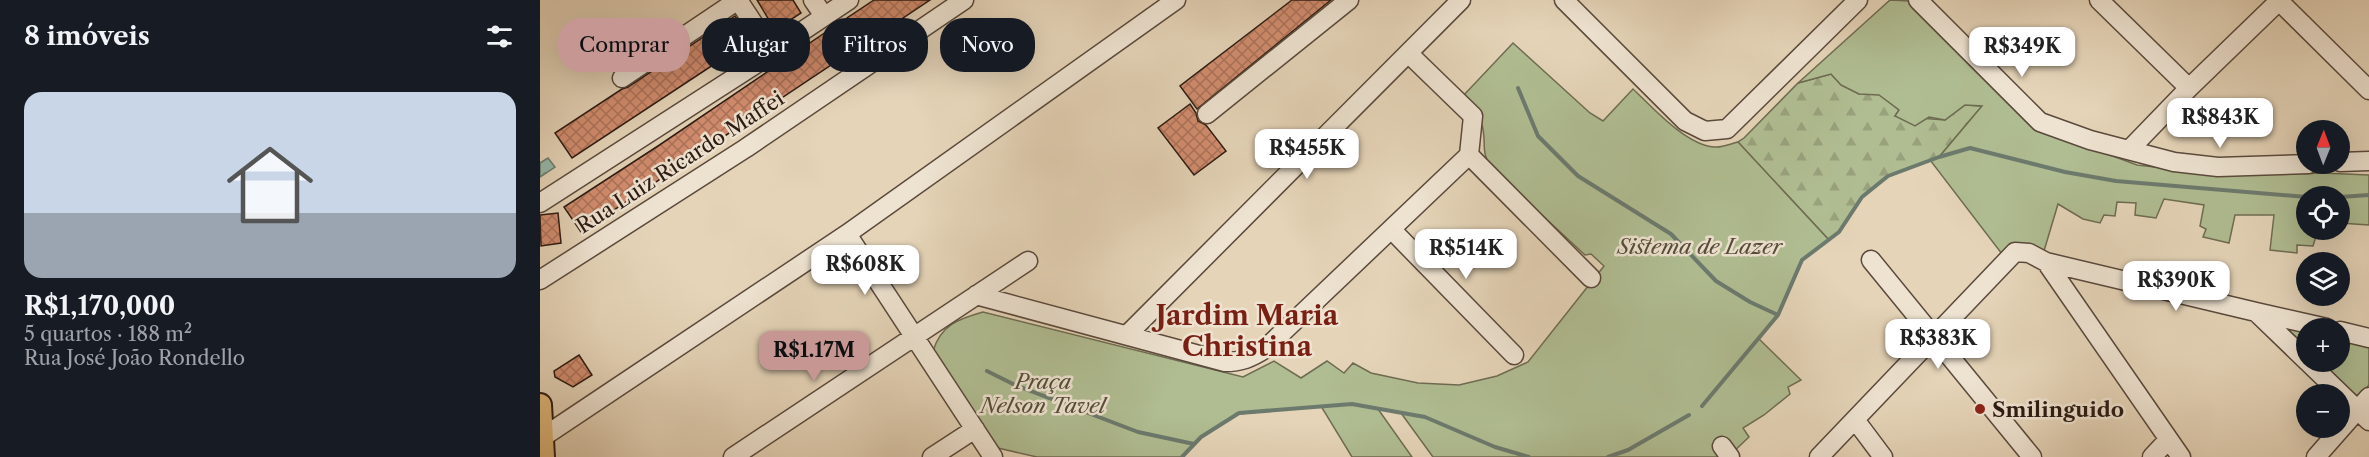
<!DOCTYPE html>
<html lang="pt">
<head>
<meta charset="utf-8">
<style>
	body { margin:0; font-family:"Libre Caslon Text",serif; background:#242831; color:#f1f3f6; height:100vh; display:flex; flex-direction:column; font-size:22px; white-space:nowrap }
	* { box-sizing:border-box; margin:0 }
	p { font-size:20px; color:#9ea1a6 }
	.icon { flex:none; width:33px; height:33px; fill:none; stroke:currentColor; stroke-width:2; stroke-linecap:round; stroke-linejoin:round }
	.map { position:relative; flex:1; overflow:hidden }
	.panel { display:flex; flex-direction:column; background:#171b24; width:540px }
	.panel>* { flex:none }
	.hud { position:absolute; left:18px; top:18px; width:570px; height:54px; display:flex; gap:12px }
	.needle { width:39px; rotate:1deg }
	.fabs { position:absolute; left:1756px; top:120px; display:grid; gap:12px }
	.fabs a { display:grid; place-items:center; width:54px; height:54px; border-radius:50%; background:#171b24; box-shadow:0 6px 24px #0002; font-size:30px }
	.price { position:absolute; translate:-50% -51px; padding:0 14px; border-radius:12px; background:#fff; color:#222; font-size:20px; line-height:39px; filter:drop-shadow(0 2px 3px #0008) }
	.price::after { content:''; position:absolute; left:50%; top:36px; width:18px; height:14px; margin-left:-9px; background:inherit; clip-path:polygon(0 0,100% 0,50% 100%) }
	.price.active { background:#c59692; color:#111 }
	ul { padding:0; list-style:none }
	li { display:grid; align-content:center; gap:12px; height:318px; padding:0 24px }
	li+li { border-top:2px solid #363941 }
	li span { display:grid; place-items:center; height:186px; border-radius:18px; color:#555 }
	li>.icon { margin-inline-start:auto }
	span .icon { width:108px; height:108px; fill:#fffc; stroke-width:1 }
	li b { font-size:26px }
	h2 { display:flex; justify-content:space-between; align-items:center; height:72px; padding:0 24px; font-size:26px }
	.pill { padding:0 21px; border-radius:24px; background:#171b24; box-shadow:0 6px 24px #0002; font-size:21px; line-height:54px }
	.pill.active { background:#c59692; color:#111 }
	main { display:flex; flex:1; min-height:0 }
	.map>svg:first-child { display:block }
	.forest { fill:url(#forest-firs); stroke:#6e6c52; stroke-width:1.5 }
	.park { fill:#b0bd92; stroke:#6e6c52; stroke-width:1.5 }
	.water { fill:url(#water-ripples); stroke:#6c7a6e; stroke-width:1.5 }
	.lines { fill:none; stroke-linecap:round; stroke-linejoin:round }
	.stream { stroke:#6c7a6e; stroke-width:4 }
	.building { fill:url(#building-cross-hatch); stroke:#2c1b13; stroke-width:1.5 }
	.minor-casing { stroke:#5a493c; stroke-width:21 }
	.major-casing { stroke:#2c1b13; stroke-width:26 }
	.minor { stroke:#eee3d1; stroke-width:18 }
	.major { stroke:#e2ba7c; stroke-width:22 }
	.poi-dot { fill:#8f2418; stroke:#eee3d1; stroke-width:2 }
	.labels { text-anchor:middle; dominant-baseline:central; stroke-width:5; stroke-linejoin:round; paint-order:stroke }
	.street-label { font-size:21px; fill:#2c1b13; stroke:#eee3d1 }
	.park-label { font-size:21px; font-style:italic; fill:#544c39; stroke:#eee3d1 }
	.poi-label { font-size:21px; font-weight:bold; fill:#2c1b13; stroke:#eee3d1; text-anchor:start }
	.district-label { font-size:27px; font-weight:bold; fill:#7a1f14; stroke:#eee3d1 }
</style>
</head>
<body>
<main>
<section class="panel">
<h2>8 imóveis<svg class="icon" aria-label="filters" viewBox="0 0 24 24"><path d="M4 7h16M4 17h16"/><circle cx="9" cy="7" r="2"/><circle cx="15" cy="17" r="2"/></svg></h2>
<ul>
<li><span style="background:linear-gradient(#c9d6e8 65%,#9aa5b1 0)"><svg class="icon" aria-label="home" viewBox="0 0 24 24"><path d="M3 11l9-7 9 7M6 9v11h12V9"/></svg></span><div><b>R$1,170,000</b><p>5 quartos · 188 m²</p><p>Rua José João Rondello</p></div></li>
</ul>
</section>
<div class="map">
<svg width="1829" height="457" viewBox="0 0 1829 457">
	<defs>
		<pattern id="forest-firs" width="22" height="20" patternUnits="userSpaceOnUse" patternTransform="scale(1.5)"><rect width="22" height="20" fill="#b0bd92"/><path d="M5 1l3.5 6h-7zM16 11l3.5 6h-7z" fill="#98a27d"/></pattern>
		<pattern id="water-ripples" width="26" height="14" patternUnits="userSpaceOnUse" patternTransform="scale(1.5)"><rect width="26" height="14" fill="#96b9aa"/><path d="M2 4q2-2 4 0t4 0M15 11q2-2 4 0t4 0" fill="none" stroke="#819e91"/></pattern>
		<pattern id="building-cross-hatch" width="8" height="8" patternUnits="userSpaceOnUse" patternTransform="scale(1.5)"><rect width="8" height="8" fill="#d28d6f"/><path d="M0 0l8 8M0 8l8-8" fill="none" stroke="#ab725a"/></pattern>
	</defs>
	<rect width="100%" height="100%" fill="#e5d4b8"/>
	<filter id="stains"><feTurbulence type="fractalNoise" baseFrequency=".00333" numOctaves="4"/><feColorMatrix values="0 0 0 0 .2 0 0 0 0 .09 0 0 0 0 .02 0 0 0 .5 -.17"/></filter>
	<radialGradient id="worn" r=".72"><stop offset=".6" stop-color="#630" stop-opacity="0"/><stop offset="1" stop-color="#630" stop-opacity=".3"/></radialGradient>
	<!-- forest -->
	<path class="forest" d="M1291,74l10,11 18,9h20l20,16 -4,6 50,4 20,-15 17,1 -43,51 -50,19 -27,21 -23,35 -10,8 -91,-98 6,-4 54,-55z"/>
	<!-- park -->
	<path class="park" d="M1350,0l19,1 126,126 102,38 89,10 96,-2 47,2v50l-29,-2v-27h-33v34h11l-5,16 -16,-1v8l-27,-3 4,-35h-39l-6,28 -26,-6 3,-8 -6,-3 4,-21 -40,-6 -8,19 -21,-3 1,-12 -19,-1 -2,14 -11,-1 -4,8 -17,-4 -25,-15 -14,47 -42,3 -72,-94 9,-3 43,-51 -17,-1 -20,15 -16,-3 -14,9 -20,-10 4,-6 -20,-15 -20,-1 -18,-9 -10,-11 -33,9z
		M973,43l77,70 13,8 30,-32c20,19 53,56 81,58 8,1 16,-3 24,-5l91,98 -27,20 -24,55 -19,24 42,41 -13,7 2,7 -26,21 -21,13 6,9 -21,20h-295l-32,-44 -23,-4 34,48h-60l-31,-51 -82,8 -38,23 -19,20h-145l-39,-9 -65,-97c8,-26 25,-32 50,-39l260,65 31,-16 27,17 26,-17 17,12 9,-10 18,10 47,10 41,2 38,-9 31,-14 76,-96 -13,-12 -6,1 -94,-87c-11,-18 -4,-25 -9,-43 -3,-11 -13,-20 -20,-28z
		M1749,328l18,3v19l-20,-20z
		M1800,337l29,6v42l-11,12 -39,-35h21z"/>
	<!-- water -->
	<path class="water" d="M8,158l7,9 -15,10v-14z"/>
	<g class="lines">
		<!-- stream -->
		<path class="stream" d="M978,88l20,48 40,40 93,58 45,47 34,21 28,13
			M1800,197l29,-2
			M447,371l28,14 123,47 56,12
			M1162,406l76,-91 24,-55 37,-28 23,-35 26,-21 51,-19 31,-9 95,24 51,9 191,16
			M642,457l19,-20 38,-24 113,-9 73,13 70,30 34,10
			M1068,457l20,-7 61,-35"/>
	</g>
	<!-- building -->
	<path class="building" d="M217,0h36l8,13 -26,17z
		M334,0h56l-66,44 -17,-26z
		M752,0h39l-134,109 -17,-23z
		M195,16l16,24 -179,118 -17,-25 67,-44 6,-2z
		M286,32l17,25 -262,175 -17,-25 94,-61z
		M650,104l6,9 2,8 8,4 20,26 -32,24 -36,-47z
		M18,213l3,30 -20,3 -1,-31z
		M39,355l13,20 -19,12 -18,-10 -1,-6z"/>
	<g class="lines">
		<defs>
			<path id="minor" d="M273,0l11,16
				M1024,0l121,121 20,10 22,-2 131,-129
				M1378,0l122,122 50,18 84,22 44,5 91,-3
				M1559,0l90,88
				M1738,0l91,90
				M252,38l57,-38
				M868,53l65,63 -4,39 122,123
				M667,114l142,-114
				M1589,150l60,-62 91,-88
				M1800,162l29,-1
				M0,203l233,-150 -35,-53 -116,78
				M852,230l122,125
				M307,234l146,223
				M1331,260l161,197
				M1506,262l135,195
				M0,280l206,-132 218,-148
				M436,295l249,67c16,0 26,-4 40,-13l204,-194
				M1716,312l71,16
				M1800,331l29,7
				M587,335l334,-335
				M1316,421l27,36
				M0,439l307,-205 329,-234
				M1182,446l8,11
				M193,457l295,-196
				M392,457l43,-28
				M1279,457l196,-205 14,1 17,9 210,50 113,109
				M1612,457l16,-17
				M1776,457l53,-60"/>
			<path id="major" d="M0,405l3,52"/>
		</defs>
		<!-- minor casing -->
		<use href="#minor" class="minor-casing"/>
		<!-- major casing -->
		<use href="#major" class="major-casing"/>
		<!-- minor -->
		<use href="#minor" class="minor"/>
		<!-- major -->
		<use href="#major" class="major"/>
	</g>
	<!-- markers -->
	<circle class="poi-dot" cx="1440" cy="409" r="6"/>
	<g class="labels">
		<!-- street labels -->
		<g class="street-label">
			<text transform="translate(140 162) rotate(-33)">Rua Luiz Ricardo Maffei</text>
		</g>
		<!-- park labels -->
		<g class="park-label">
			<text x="1160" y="246">Sistema de Lazer</text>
			<text x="503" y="381">Praça<tspan x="503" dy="24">Nelson Tavel</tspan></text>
		</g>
		<!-- poi labels -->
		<g class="poi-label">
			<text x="1452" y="409">Smilinguido</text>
		</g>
		<!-- district labels -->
		<g class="district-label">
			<text x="707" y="315">Jardim Maria<tspan x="707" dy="31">Christina</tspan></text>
		</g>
	</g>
	<rect width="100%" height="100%" filter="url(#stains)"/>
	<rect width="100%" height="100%" fill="url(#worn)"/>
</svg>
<div class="fabs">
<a><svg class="needle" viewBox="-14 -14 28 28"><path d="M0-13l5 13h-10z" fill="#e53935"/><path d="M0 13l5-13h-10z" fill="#9ea1a6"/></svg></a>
<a><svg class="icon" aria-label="locate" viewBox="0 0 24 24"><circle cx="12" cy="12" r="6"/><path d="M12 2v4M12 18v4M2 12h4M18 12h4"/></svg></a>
<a><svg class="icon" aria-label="layers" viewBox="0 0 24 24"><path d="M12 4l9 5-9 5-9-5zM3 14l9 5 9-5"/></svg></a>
<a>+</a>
<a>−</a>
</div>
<b class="price" style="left:1482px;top:78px">R$349K</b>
<b class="price" style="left:1680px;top:149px">R$843K</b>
<b class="price" style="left:767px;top:180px">R$455K</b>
<b class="price" style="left:926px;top:280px">R$514K</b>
<b class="price" style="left:325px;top:296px">R$608K</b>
<b class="price" style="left:1636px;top:312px">R$390K</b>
<b class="price" style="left:1398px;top:370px">R$383K</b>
<b class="price active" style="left:274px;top:382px">R$1.17M</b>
<div class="hud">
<a class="pill active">Comprar</a>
<a class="pill">Alugar</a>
<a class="pill">Filtros</a>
<a class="pill">Novo</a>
</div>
</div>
</main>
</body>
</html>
